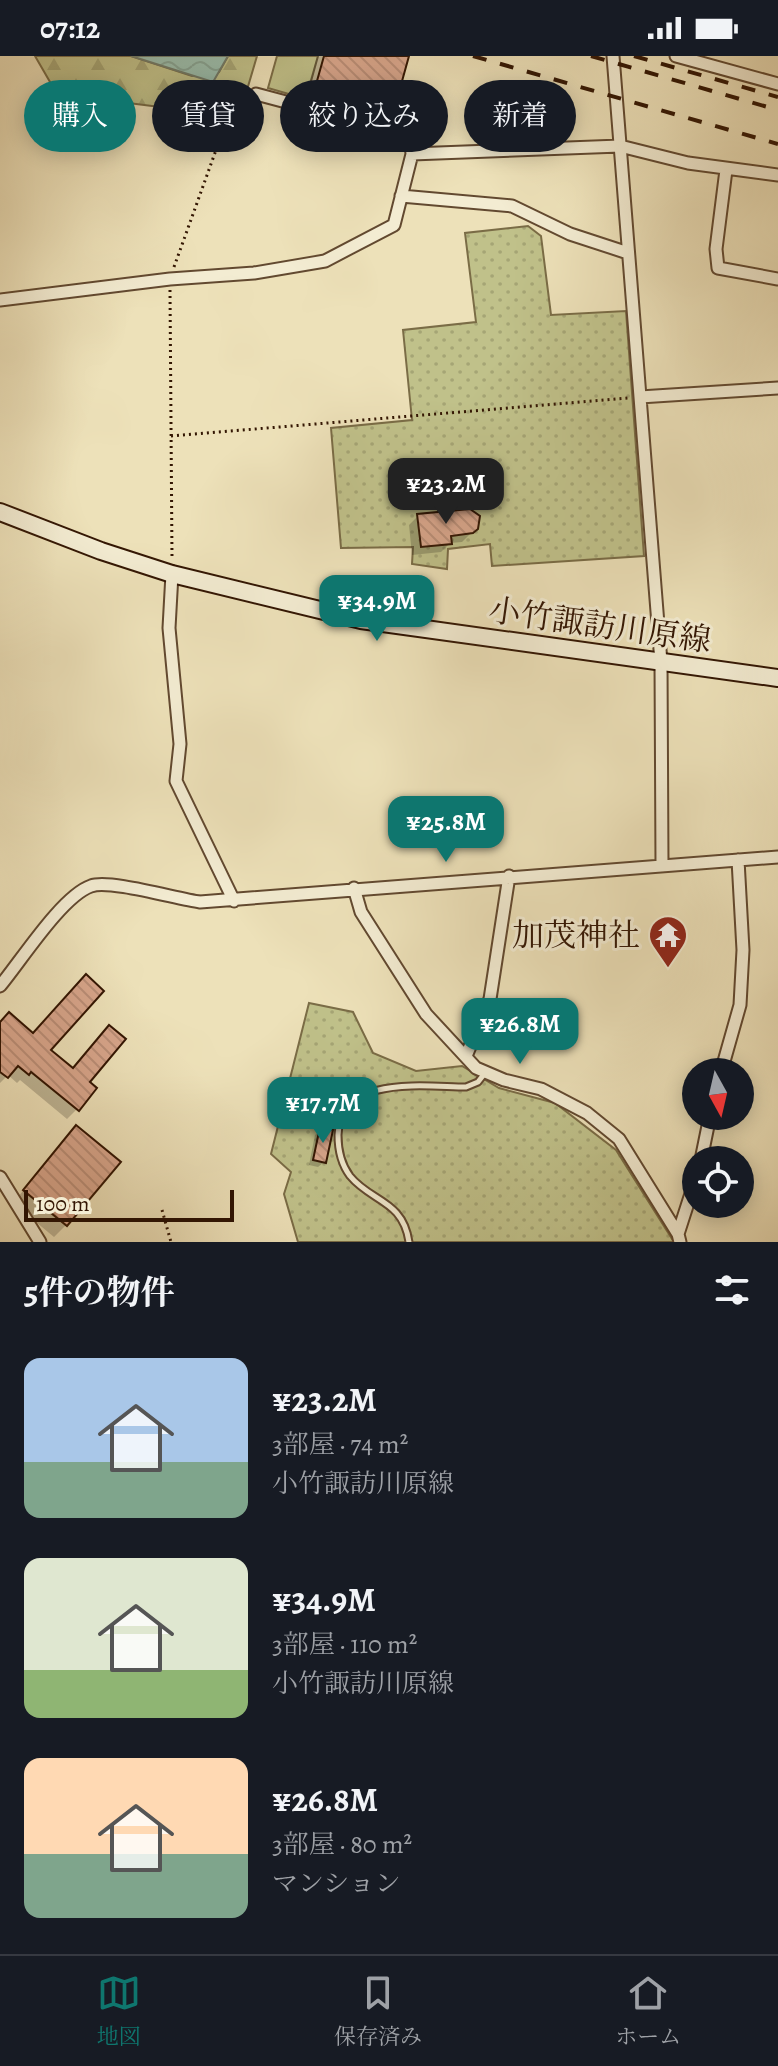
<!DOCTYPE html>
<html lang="ja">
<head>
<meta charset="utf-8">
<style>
	body { margin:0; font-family:Alegreya,"Noto Serif JP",serif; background:#20242c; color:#f1f3f6; height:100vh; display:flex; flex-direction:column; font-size:30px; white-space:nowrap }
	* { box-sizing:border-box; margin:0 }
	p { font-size:26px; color:#9ea1a6 }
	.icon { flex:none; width:44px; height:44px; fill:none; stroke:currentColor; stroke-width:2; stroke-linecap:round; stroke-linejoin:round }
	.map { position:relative; height:1186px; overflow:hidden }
	.drawer { display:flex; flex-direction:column; background:#171b24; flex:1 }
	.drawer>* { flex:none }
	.hud { position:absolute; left:24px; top:24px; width:730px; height:72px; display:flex; gap:16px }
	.needle { width:52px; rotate:172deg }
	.tools { position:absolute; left:682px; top:1002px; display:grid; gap:16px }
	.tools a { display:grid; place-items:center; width:72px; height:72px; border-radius:50%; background:#171b24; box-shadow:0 4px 20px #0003; font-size:40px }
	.scale { position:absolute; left:24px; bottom:20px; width:210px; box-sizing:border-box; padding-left:8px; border:4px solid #331603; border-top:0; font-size:22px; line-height:28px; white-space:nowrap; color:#331603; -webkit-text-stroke:6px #f3ecd2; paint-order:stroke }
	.price { position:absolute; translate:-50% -68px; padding:0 18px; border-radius:16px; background:#0f766e; color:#fff; font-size:26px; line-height:52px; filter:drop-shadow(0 2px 4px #0008) }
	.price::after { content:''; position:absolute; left:50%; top:48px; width:24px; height:18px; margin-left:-12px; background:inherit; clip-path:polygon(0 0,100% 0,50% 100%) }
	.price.current { background:#222; color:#fff }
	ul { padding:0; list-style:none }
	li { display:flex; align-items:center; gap:24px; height:200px; padding:0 24px }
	li span { display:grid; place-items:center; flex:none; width:224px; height:160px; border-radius:16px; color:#555 }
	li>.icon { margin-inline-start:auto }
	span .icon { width:96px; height:96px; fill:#fffc; stroke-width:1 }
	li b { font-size:34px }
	h2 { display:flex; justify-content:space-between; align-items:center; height:96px; padding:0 24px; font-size:34px }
	.chip { padding:0 28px; border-radius:36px; background:#171b24; box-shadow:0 4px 20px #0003; font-size:28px; line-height:72px }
	.chip.current { background:#0f766e; color:#fff }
	.status { display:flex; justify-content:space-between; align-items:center; height:56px; padding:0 40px; background:#171b24; direction:ltr }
	.status svg { height:22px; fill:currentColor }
	.menu { display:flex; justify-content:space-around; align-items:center; height:112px; border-top:2px solid #363941; background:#171b24; font-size:22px; color:#9ea1a6 }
	.menu a { display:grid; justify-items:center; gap:4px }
	.menu .current { color:#0f766e }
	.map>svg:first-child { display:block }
	.grass { fill:#c0c18a; stroke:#7a6c46; stroke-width:2 }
	.forest { fill:url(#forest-firs); stroke:#7a6c46; stroke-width:2 }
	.park { fill:url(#park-dots); stroke:#7a6c46; stroke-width:2 }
	.water { fill:url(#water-waves); stroke:#707b6a; stroke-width:2 }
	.shadow { fill:#0003 }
	.building { fill:url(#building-back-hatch); stroke:#331603; stroke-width:2 }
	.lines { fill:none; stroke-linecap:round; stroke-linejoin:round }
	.service-casing { stroke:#624930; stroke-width:9 }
	.minor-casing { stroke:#624930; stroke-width:15 }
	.secondary-casing { stroke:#331603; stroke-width:20 }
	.path { stroke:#331603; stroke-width:3; stroke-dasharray:2 4; stroke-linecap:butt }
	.service { stroke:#f3ecd2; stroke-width:5 }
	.minor { stroke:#f3ecd2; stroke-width:11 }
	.secondary { stroke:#f3ecd2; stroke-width:16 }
	.rail { stroke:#331603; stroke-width:4; stroke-dasharray:14 14; stroke-linecap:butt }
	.labels { text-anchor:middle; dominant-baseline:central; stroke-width:6; stroke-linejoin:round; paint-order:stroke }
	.street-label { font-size:32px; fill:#331603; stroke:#f3ecd2 }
	.poi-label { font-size:32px; fill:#331603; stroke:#f3ecd2; text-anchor:end }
</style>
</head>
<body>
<div class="status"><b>07:12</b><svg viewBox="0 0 49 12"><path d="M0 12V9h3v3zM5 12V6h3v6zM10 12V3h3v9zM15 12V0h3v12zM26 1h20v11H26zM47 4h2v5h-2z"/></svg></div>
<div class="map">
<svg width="778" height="1186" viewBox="0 0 778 1186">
	<defs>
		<pattern id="forest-firs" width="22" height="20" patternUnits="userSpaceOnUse" patternTransform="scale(2)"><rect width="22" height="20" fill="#c0c18a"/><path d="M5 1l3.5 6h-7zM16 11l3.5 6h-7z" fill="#a5a575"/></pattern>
		<pattern id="park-dots" width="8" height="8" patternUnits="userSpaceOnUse" patternTransform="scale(2)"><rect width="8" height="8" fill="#c0c18a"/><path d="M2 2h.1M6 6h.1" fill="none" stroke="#a5a575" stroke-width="1.8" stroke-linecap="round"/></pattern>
		<pattern id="water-waves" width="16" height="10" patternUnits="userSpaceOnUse" patternTransform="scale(2)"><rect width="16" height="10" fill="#99beae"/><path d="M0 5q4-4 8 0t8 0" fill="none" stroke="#84a394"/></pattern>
		<pattern id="building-back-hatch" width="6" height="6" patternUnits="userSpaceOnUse" patternTransform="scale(2)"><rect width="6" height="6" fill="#d8a68c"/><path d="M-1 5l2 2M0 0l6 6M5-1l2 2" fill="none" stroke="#ba8e77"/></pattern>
	</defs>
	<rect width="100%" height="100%" fill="#ede1b9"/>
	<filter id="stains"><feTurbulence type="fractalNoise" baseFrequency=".0025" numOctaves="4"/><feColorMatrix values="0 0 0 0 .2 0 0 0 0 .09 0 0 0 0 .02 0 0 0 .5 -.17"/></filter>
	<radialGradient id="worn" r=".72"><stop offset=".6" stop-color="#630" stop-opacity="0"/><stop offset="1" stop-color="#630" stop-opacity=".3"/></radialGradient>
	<!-- grass -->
	<path class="grass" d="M277,0h41l-12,43 -38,-11z"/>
	<!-- forest -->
	<path class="forest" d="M35,0h96l61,20 27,-4 9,-16h29l-18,61 -182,-23z"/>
	<!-- park -->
	<path class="park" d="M528,170l13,10 10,79 75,-4 18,245 -152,10 -2,-22 -42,5 -1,20 -35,-5 1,-17 -72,1 -10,-120 81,-8 -9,-90 73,-8 -11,-89z
		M309,947l44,9 20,41 43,18 46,-5 37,22 56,15 61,47 58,92h-376l-14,-48 7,-22 -20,-18z"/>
	<!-- water -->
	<path class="water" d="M131,0h97l-15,26z"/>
	<!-- shadow -->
	<path class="shadow" d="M317,0h85l-10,53 -12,12 -76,-21z
		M400,48l12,4 -5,15 -5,6 -12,-3 5,-16z
		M418,460l58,12 -14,14 -12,1 -9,9 -29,3 -3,-30z
		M0,968l48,26 24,20 37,-43 -32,82 -10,10 -47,-39 -3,3 -9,-8 -8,8z
		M321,1074l3,32 -6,5 -9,-2 6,-30z
		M65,1084l1,85 -12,12 -41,-34z"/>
	<!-- building -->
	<path class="building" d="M324,0h85l-15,54 -79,-22z
		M470,453l10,7 -2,13 -5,4 -22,3 1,8 -31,3 -4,-33z
		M86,918l18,17 -53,59 22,18 36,-43 17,14 -36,43 7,6 -18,23 -48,-39 -2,3 -11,-9 -10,12 -8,-6v-50l9,-10 24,21z
		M76,1069l45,37 -54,64 -44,-36z
		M320,1071l13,3 -7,33 -13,-3z"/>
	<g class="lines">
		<defs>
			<path id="service" d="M409,1186c-6,-42 -38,-40 -59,-66 -9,-12 -12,-26 -12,-41 2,-61 87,-48 128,-48l12,-5 7,-9"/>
			<path id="minor" d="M613,0l48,606 1,203
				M676,0l102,28
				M412,98l208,-8 68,17 90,12
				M726,114l-10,79 2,19 60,11
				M401,140l111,10 58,28 58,19
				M0,244l170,-21 84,-6 71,-12 69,-36 18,-71 -2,-19 -154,-41
				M640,341l138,-9
				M172,518l-3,54 11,116 -4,37 58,120
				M354,832l7,24 65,102 50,54 28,12 37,9 46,24 32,26 59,95
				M0,930c21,-25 62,-90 91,-100 18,-7 86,13 109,16l578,-45
				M466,1000l24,-57 19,-123
				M721,1016l19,-67 3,-55 -5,-90
				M701,1104l9,-44
				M0,1121l40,65
				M680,1186l-2,-8 18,-56"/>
			<path id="secondary" d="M0,456l101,39 71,23 189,46 417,58"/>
		</defs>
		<!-- service casing -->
		<use href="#service" class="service-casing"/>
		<!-- minor casing -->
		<use href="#minor" class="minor-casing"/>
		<!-- secondary casing -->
		<use href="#secondary" class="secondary-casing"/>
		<!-- path -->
		<path class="path" d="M174,211l51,-142
			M170,234l2,268
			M171,380l457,-38
			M162,1154l9,32"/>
		<!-- service -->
		<use href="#service" class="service"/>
		<!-- minor -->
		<use href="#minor" class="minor"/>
		<!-- secondary -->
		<use href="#secondary" class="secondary"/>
		<!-- rail -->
		<path class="rail" d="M473,0l305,88
			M591,0l187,54
			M634,0l144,41"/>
	</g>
	<!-- icons -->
	<defs>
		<symbol id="temple-pin" viewBox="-11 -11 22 30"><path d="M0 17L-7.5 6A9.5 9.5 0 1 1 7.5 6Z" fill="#8f2418" stroke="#f3ecd2"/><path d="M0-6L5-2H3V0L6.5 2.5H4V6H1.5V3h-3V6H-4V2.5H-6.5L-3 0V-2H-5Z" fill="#fff"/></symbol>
	</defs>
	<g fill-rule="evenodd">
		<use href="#temple-pin" x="646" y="857" width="44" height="60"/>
	</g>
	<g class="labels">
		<!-- street labels -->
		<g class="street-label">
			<text transform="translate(600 569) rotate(8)">小竹諏訪川原線</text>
		</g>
		<!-- poi labels -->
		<g class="poi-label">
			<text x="640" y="879">加茂神社</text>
		</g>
	</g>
	<rect width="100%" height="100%" filter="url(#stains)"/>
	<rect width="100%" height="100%" fill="url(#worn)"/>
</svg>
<div class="tools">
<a><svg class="needle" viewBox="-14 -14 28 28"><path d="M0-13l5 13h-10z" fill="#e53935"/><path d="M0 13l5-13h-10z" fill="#9ea1a6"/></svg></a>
<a><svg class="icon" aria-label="locate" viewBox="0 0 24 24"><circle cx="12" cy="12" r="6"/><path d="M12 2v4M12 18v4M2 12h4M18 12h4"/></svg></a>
</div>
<div class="scale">100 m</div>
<b class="price current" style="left:446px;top:470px">¥23.2M</b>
<b class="price" style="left:377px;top:587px">¥34.9M</b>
<b class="price" style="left:446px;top:808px">¥25.8M</b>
<b class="price" style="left:520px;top:1010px">¥26.8M</b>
<b class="price" style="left:323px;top:1089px">¥17.7M</b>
<div class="hud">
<a class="chip current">購入</a>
<a class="chip">賃貸</a>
<a class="chip">絞り込み</a>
<a class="chip">新着</a>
</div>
</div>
<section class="drawer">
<h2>5件の物件<svg class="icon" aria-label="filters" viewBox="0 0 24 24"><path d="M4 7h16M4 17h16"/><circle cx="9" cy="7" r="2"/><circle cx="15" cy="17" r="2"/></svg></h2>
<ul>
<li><span style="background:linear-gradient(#a9c7e8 65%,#7fa58c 0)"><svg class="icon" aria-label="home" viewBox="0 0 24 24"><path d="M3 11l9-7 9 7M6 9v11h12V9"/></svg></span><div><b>¥23.2M</b><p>3部屋 · 74 m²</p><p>小竹諏訪川原線</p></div></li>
<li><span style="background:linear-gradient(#dfe7d0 70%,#8fb573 0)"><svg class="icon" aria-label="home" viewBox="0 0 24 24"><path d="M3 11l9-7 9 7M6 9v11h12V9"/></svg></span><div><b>¥34.9M</b><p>3部屋 · 110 m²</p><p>小竹諏訪川原線</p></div></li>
<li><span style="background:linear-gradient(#ffd9b3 60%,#7fa58c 0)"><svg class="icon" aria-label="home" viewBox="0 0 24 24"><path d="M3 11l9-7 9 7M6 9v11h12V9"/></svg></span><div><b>¥26.8M</b><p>3部屋 · 80 m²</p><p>マンション</p></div></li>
</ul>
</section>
<nav class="menu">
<a class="current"><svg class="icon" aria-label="map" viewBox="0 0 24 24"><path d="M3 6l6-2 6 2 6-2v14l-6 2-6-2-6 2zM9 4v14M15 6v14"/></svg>地図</a>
<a><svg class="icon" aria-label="saved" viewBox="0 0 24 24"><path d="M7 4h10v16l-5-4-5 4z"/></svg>保存済み</a>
<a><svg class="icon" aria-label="home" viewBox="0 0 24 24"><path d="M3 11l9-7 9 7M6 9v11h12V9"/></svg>ホーム</a>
</nav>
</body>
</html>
